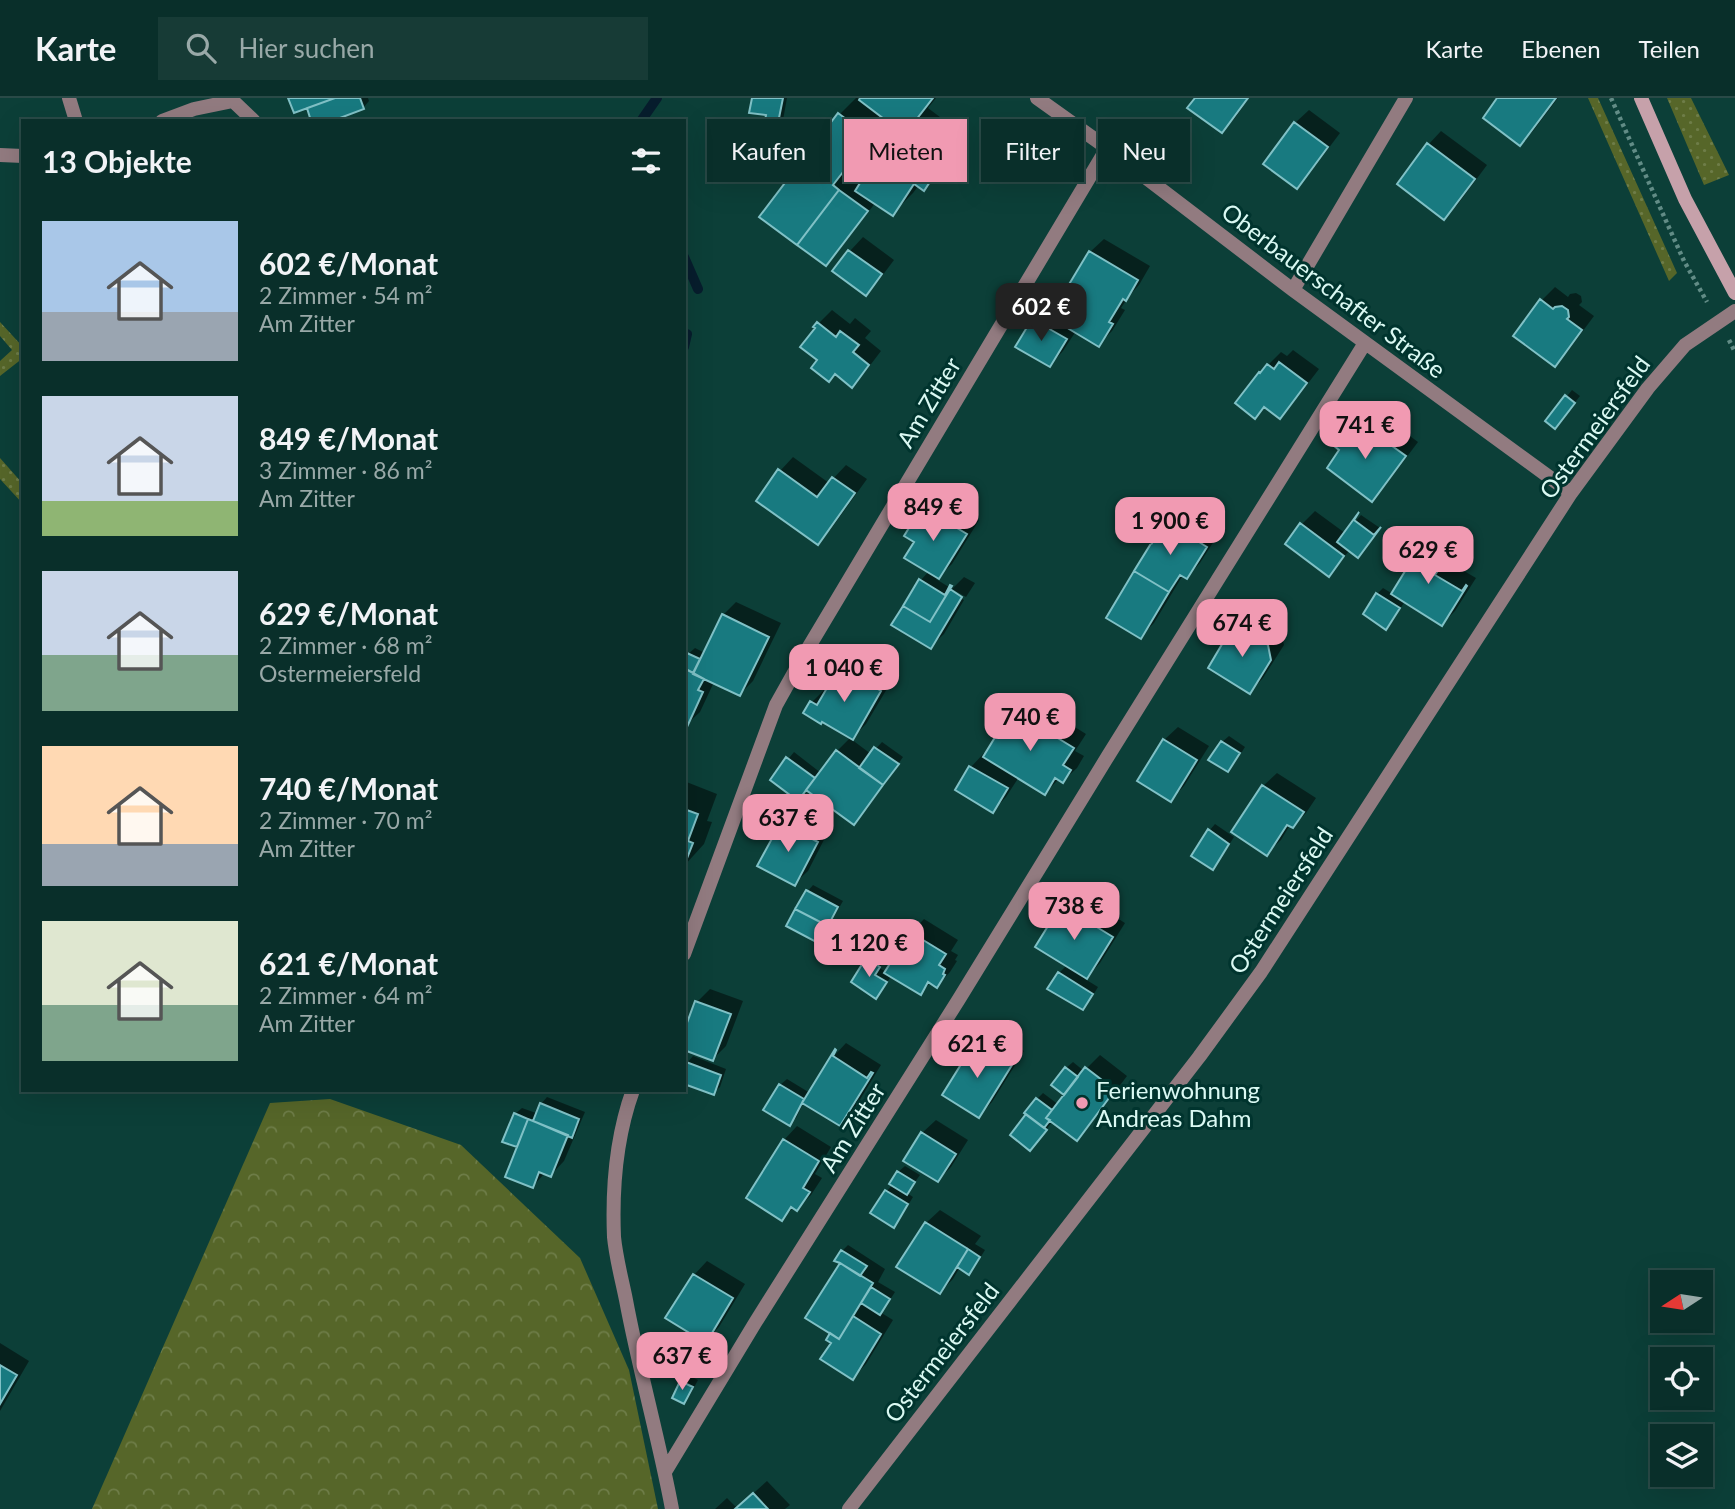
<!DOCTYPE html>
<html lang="de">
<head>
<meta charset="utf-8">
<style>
	body { margin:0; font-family:Lato,sans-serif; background:#173b36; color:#f1f3f6; height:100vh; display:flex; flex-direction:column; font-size:26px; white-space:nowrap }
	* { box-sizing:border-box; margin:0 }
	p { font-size:23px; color:#99a9a8 }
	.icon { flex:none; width:38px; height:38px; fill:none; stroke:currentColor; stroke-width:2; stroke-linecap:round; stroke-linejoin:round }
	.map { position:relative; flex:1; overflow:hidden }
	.drawer { position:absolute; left:21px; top:21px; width:665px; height:973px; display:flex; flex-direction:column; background:#092f2a; border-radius:0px; box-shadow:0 7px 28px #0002,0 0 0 2px #294a47 }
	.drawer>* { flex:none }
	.guide { position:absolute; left:707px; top:21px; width:665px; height:63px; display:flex; gap:14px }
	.needle { width:46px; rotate:258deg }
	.controls { position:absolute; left:1650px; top:1172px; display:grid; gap:14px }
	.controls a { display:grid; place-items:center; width:63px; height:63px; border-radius:0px; background:#092f2a; box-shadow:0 7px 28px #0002,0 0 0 2px #294a47; font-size:35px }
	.price { position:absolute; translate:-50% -60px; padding:0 16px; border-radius:14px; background:#f19ab2; color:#111; font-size:23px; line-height:46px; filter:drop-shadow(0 2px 4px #0008) }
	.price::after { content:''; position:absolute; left:50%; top:42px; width:21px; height:16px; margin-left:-10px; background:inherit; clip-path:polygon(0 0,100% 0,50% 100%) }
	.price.current { background:#222; color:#fff }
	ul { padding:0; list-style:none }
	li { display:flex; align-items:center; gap:21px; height:175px; padding:0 21px }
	li span { display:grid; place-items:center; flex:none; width:196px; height:140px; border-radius:0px; color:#555 }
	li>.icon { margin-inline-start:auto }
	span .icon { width:84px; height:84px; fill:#fffc; stroke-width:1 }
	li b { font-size:30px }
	h2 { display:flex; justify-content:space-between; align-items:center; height:84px; padding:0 21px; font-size:30px }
	.tag { padding:0 24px; border-radius:0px; background:#092f2a; box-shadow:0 7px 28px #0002,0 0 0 2px #294a47; font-size:24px; line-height:63px }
	.tag.current { background:#f19ab2; color:#111 }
	header { display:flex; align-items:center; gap:42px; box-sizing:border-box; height:98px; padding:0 35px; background:#092f2a; border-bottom:2px solid #294a47 }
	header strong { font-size:33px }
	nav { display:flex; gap:38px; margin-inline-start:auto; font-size:24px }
	.search { width:490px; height:63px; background:#173b36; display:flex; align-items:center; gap:18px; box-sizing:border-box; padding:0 24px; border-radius:0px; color:#99a9a8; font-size:26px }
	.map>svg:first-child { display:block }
	.grass { fill:url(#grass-dots) }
	.forest { fill:url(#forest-crowns) }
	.shadow { fill:#0007; fill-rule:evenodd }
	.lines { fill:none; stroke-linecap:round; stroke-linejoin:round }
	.stream { stroke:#071d2d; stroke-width:10 }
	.building { fill:#187a80; stroke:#80c1c6; stroke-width:2 }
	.path { stroke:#628c86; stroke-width:4.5; stroke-dasharray:3.5 3.5; stroke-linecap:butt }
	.minor { stroke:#927b80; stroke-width:14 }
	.secondary { stroke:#c6a1aa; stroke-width:14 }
	.poi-dot { fill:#f19ab2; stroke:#00342e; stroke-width:2.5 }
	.labels { text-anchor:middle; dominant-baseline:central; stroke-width:6; stroke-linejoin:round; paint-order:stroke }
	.street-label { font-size:24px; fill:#daf9f3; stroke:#00342e }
	.poi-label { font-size:24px; fill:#daf9f3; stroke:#00342e; text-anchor:start }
</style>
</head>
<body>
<header>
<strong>Karte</strong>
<div class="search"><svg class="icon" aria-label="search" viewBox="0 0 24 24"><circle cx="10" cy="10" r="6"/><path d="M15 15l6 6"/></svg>Hier suchen</div>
<nav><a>Karte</a><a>Ebenen</a><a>Teilen</a></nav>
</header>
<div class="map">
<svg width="1735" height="1411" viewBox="0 0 1735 1411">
	<defs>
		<pattern id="grass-dots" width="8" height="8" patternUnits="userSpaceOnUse" patternTransform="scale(1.75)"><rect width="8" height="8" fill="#566629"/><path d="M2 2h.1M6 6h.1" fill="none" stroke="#6e7d48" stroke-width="1.8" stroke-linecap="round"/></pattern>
		<pattern id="forest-crowns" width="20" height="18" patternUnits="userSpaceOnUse" patternTransform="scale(1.75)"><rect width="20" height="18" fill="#566629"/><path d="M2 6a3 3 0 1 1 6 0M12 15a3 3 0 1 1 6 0" fill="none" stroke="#6e7d48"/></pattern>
	</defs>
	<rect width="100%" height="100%" fill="#0c3f38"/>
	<!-- grass -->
	<path class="grass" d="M1588,0h10l79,175 -8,8z
		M1667,0h24l38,77 -25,10z
		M0,224l23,25v11l-23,18v-15l12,-11 -12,-14z
		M0,360l23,26v20l-23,-25z"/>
	<!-- forest -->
	<path class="forest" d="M330,1001l131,46 119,113 49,112 29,139h-566l178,-406z"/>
	<!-- shadow -->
	<path class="shadow" d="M290,0h78l1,3 -6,7 -55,-2z
		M754,0h33l-4,22 -6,7z
		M856,0h80l-8,10 37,28 -21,32 -20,20 -5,-3 -6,8 -20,20 -17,-11 -37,48 -13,14 -64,-48 78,-102zM858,58l14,11 -10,17 -10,-7 6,-8 -7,-5z
		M1197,0h52l-14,20 -13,13z
		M1499,0h59l-25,33 -13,13z
		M1309,12l31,23 -30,40 -13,14 -32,-24 30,-40z
		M1441,33l46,34 -29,39 -14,13 -16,-72z
		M863,139l31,23 -15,20 -13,14 -31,-23 15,-20z
		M1104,141l46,27 -11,19 -10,11 -8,12 4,2 -13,21 -13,13 -23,-13 -13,20 -13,14 -17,-45 14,-14 27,17 10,-16 6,-55z
		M1555,189l13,10 2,-3 6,-1 5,3 1,6 -3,3 15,11 -26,35 -13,13 -13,-64z
		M832,212l18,14 5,-6 16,13 -6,7 16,13 -16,21 -13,13 -32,-25 -2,-32 -2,-2z
		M1293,252l26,19 -26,34 -13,14 -14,-11 -11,11 -18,-14 23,-30 21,-21 6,4z
		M1572,292l8,6 -19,24 -14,1z
		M1375,312l43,32 -33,44 -13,14 -30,-50 -7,-5 13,-18 14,-13 5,4z
		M793,359l36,26 17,-18 21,14 -36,50 -13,13 -38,-71z
		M937,397l42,25 -27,44 -16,15 16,10v4l12,7 -20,34 -14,13 -26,-40 17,-27 8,-9 -12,-30 6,-33z
		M1142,400l30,18 7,-7 40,24 -19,30 -13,14 -4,-2 -29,48 -14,14 18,-101 -34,-12 12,-20z
		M1315,413l30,22 16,-18 19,13 -22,28 -8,-6 -21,24 -27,-50z
		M1438,432l19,12v3l-10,16 29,17 -21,33 -13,13 -37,-23 -13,21 -6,6 -9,-34 6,-6 10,6 32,-51z
		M964,479l11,6 -9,14 -14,-8z
		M736,504l45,21 -28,58 -13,13 -26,-12 -14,30 -14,13 2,-71 7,-6 10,5 18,-38z
		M1249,514l32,20 3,13 -21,33 -13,14 -15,-66z
		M854,556l40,23 -28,47 -15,15 20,15 11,-12 21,15 -36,52 -14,14 -46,-35 -35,-9 22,-27 27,21 16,-22 14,-14 -46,-24 7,-11 13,-13 2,1 14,-23z
		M1025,601l16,10 2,-2 43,27 -11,17 9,5 -7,12 -14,13 -4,-2 -14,14 -26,-16 -13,20 -13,14 -36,-21 14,-23 13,-14 2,2 26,-42z
		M1178,629l31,19 -25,40 -13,14 -7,-60z
		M1229,638l16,11 -11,17 -7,6 -5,-28z
		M1277,675l39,25 -10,15 -13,13 -3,-1 -9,15 -14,13 -4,-67z
		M684,683l33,13 -10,27 5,1 -8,22 -20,22z
		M796,711l34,19 -22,43 -14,13 -12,-61z
		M1215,726l19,13 -15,24 -6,6 -4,-36z
		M813,787l30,16 -19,33 -6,7 -11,-49z
		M1075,794l50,31 -25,40 -15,16 13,8 -9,15 -6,6 -24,-35 8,-8 -30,-19 25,-40z
		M924,821l34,21 -7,11 7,4 -3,5 2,1 -7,11 -13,14 -6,-4 -10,11 -29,-18 -10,15 -6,6 -9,-37 6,-6 12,7 -6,8 8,4 24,-39z
		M710,891l33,12 -17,45 -13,13 -16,-57z
		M990,932l34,21 -32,51 -13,14 -2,-73z
		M846,945l35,22 -28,46 -13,13 -36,-22 -8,16 -7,6 -24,-15 15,-24 7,-6 23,14 23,-36z
		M1100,957l27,21 -37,49 -14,13 -23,-17 -17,21 1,-43 6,-6 16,12 7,-10v-27l7,-6 11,9z
		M693,958l33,13 -6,18 -7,6 -29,-11v-12l3,-7z
		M547,999l38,15 -21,49 -13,14 -6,-2 -12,13 -14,-40 -4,-32 7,-6 14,5 5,-9z
		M936,1022l32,20 -17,27 -13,13 -16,-47z
		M797,1028l34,21 -16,27 7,4 -11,17 -14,14 -3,-2 -12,12 2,-79z
		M905,1068l15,9 -13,18 6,4 -14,23 -6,6 -20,-13 14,-22 6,-7 5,-12z
		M940,1112l41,26 -6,8 10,6 -10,16 -6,6 -9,-5 -7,12 -13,13 -14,-69z
		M848,1147l37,24 -7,13 17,10 -9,14 -6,6 13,8 -27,44 -13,14 -20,-36 -1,-9 10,-71v-11z
		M707,1163l38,23 -26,43 -14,14 -11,-66z
		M0,1245l29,18 -29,50z
		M688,1277l10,5 -8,15 -6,7 -3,-20z
		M767,1383l23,24 -5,4h-70l12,-11 10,10z"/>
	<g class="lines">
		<!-- stream -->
		<path class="stream" d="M641,23l16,-23
			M684,159l14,32
			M684,249l3,-13"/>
	</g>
	<!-- building -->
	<path class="building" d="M288,0h47l-41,15z
		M335,0h25l4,11 -32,12h-21l-4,-13z
		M752,0h31l-6,30 -13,-2 2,-11 -17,-2z
		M860,0h73l-24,31 37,28 -22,34 -10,-7 -21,32 -38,-25 15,-24 -15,-11 29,-37 -25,-19z
		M1195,0h53l-26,35 -35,-25z
		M1497,0h59l-36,48 -37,-28z
		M838,15l32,24 -37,48 6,5 -42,55 -38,-28z
		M1294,24l34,25 -31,42 -34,-25z
		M1427,45l48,36 -31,41 -47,-36z
		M839,92l29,21 -42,55 -29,-21z
		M848,152l34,24 -16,22 -34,-25z
		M1089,153l49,29 -12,21 -3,-2 -14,23 4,2 -14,23 -30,-18 13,-22 -20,-11z
		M1540,201l13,10 2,-2 7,-1 6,4 1,7 -2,2 15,11 -27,37 -42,-31z
		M1032,221l35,20 -17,28 -35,-20z
		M817,224l19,15 4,-6 19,14 -6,7 16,13 -17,23 -17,-14 -6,8 -18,-14 6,-8 -17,-13 15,-19 -2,-1z
		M1279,264l28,21 -27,36 -16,-12 -9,12 -20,-16 24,-31 1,1 7,-9 7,5z
		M1565,297l10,8 -20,26 -10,-8z
		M1360,325l46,33 -34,46 -45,-34 12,-18 -6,-5 14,-19 7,5z
		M778,371l39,28 15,-20 23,16 -37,52 -62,-44z
		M1134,405l31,18 -13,22 -31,-19z
		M922,409l45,27 -28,45 -35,-21 10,-16 -10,-6z
		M1359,414l-5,8 20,15 7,-8 -23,31 -21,-16z
		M1165,423l42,26 -20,32 -7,-4 -11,17 -35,-21z
		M1300,425l44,33 -15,21 -44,-33z
		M1423,444l21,13 1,5 -10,15 27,16 4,-6 1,1 -25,40 -51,-32z
		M1134,473l35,21 -28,47 -35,-21z
		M919,481l26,16 5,-10 2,1 -22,36 -27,-16z
		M950,491l12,8 -31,52 -40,-24 12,-19 27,16z
		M1376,495l24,15 -14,22 -23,-16z
		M722,516l47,23 -29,59 -47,-22z
		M1234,526l34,21 3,15 -21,34 -42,-26z
		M687,555l13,6 -7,14 -9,-5v-9z
		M840,568l41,25 -28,49 -31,-18 -1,2 -18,-11 7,-12 7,4z
		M684,570l20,11 -6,11 5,2 -16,35 -3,-1z
		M1011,613l16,11 1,-2 46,28 -11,17 8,5 -8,13 -8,-5 -10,17 -62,-38z
		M1163,641l34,21 -26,42 -34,-21z
		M1221,643l19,12 -12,19 -20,-12z
		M874,649l25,17 -16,21 -24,-17z
		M836,652l47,35 -29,40 -48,-35z
		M786,659l29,21 -17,23 -28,-21z
		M969,668l39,22 -15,25 -38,-23z
		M1262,687l42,27 -11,16 -6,-3 -20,31 -36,-24z
		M684,711l14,5 -10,27 5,2 -9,23z
		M781,724l37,20 -23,44 -38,-20z
		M1208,731l21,15 -16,26 -22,-14z
		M806,792l32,17 -10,19 -33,-17z
		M1061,807l52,32 -26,42 -52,-32z
		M795,811l33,17 -10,17 -32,-17z
		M910,834l36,22 -7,11 6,4 -2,5 2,1 -8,13 -9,-6 -7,13 -37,-22z
		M866,860l14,9 -5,8 12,7 -11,17 -25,-17z
		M1058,874l35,22 -10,16 -36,-21z
		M695,903l36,13 -18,47 -29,-11v-19z
		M975,944l37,23 -33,53 -37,-23z
		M835,951l1,1 -3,6 34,22 4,-6 2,1 -33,53 -38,-23z
		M686,964l35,13 -7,20 -30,-11z
		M1065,969l13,10 -14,18 -13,-10z
		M1085,969l30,23 -38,51 -31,-23z
		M779,986l25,15 -14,27 -27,-16z
		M1036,1000l16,12 -6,8 4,2 -6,8 -20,-15z
		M540,1005l39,16 -7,19 -39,-17z
		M514,1015l14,6 -11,28 -15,-5z
		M1026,1016l21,16 -17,21 -20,-16z
		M528,1021l40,16 -17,42 -12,-5 -6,16 -28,-11z
		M921,1034l35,22 -18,28 -35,-21z
		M783,1041l36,22 -16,27 7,4 -13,19 -6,-4 -9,14 -36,-23z
		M897,1073l18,11 -8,13 -18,-11z
		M885,1092l23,14 -14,24 -24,-15z
		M925,1124l43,27 -28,45 -44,-27z
		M968,1151l12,8 -11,18 -12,-8z
		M841,1152l26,16 -7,10 -20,-13 -6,-2z
		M840,1165l33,20 -34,56 -34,-21z
		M693,1176l40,24 -27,45 -41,-25z
		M871,1189l19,12 -10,16 -19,-12z
		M853,1218l28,18 -28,46 -33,-21 11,-16 -5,-3 4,-7 9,6z
		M0,1267l17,10 -17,29z
		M680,1283l13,6 -9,17 -12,-6z
		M753,1395l15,16h-33z"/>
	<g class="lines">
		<!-- path -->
		<path class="path" d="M1611,0l73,163 23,41
			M1729,242l6,12"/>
		<!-- minor -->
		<path class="minor" d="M69,0l7,23
			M1037,0l70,50 186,142 278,203
			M162,23l32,-12 39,-8 21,20
			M0,57l23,1
			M1293,192l113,-192
			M684,856l92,-249 28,-50 303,-507
			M633,992c-17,47 -21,98 -19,147 2,21 8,43 12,63 13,70 33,139 46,209
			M665,1374l90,-149 204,-324 149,-243 257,-413
			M849,1411l350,-452 62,-85 310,-479 77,-105 37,-43 50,-34"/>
		<!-- secondary -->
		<path class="secondary" d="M1641,0l44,101 50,94"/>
	</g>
	<!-- markers -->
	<circle class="poi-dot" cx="1082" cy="1005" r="7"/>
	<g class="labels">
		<!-- street labels -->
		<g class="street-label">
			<text transform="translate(1334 192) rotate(37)">Oberbauerschafter Straße</text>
			<text transform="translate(928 304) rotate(-59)">Am Zitter</text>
			<text transform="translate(1594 329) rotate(-54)">Ostermeiersfeld</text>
			<text transform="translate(1280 802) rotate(-57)">Ostermeiersfeld</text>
			<text transform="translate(852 1029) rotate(-58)">Am Zitter</text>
			<text transform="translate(941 1254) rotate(-52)">Ostermeiersfeld</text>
		</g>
		<!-- poi labels -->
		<g class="poi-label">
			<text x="1096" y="991">Ferienwohnung<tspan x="1096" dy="28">Andreas Dahm</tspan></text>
		</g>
	</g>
</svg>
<div class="controls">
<a><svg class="needle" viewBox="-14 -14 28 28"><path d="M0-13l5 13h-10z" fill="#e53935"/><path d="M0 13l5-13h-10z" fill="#99a9a8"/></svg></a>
<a><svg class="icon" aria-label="locate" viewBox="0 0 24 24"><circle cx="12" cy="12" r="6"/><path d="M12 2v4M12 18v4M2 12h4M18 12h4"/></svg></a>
<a><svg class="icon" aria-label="layers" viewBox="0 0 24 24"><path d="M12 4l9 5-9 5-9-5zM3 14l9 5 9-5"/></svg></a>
</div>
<b class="price current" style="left:1041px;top:245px">602 €</b>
<b class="price" style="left:1365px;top:363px">741 €</b>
<b class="price" style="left:933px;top:445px">849 €</b>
<b class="price" style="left:1170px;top:459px">1 900 €</b>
<b class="price" style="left:1428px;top:488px">629 €</b>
<b class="price" style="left:1242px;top:561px">674 €</b>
<b class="price" style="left:844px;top:606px">1 040 €</b>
<b class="price" style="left:1030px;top:655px">740 €</b>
<b class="price" style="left:788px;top:756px">637 €</b>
<b class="price" style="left:1074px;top:844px">738 €</b>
<b class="price" style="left:869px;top:881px">1 120 €</b>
<b class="price" style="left:977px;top:982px">621 €</b>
<b class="price" style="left:682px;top:1294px">637 €</b>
<div class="guide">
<a class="tag">Kaufen</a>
<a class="tag current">Mieten</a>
<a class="tag">Filter</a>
<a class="tag">Neu</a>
</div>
<section class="drawer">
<h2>13 Objekte<svg class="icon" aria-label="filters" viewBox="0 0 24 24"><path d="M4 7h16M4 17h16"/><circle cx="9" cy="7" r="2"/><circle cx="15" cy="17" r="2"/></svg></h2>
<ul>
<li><span style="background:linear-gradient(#a9c7e8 65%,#9aa5b1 0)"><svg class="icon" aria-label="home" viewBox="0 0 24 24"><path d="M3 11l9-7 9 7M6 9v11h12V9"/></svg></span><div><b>602 €/Monat</b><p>2 Zimmer · 54 m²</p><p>Am Zitter</p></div></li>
<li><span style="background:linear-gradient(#c9d6e8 75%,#8fb573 0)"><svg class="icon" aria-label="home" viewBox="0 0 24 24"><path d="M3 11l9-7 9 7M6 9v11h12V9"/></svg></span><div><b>849 €/Monat</b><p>3 Zimmer · 86 m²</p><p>Am Zitter</p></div></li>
<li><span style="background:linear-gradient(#c9d6e8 60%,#7fa58c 0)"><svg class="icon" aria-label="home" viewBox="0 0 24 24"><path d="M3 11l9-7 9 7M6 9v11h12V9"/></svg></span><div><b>629 €/Monat</b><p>2 Zimmer · 68 m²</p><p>Ostermeiersfeld</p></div></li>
<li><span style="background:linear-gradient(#ffd9b3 70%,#9aa5b1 0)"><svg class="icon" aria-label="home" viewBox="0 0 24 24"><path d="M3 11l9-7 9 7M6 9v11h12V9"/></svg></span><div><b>740 €/Monat</b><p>2 Zimmer · 70 m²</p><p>Am Zitter</p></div></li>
<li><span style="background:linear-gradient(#dfe7d0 60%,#7fa58c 0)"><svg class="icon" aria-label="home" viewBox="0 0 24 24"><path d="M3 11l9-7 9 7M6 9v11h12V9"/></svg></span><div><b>621 €/Monat</b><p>2 Zimmer · 64 m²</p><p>Am Zitter</p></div></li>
</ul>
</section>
</div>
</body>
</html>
